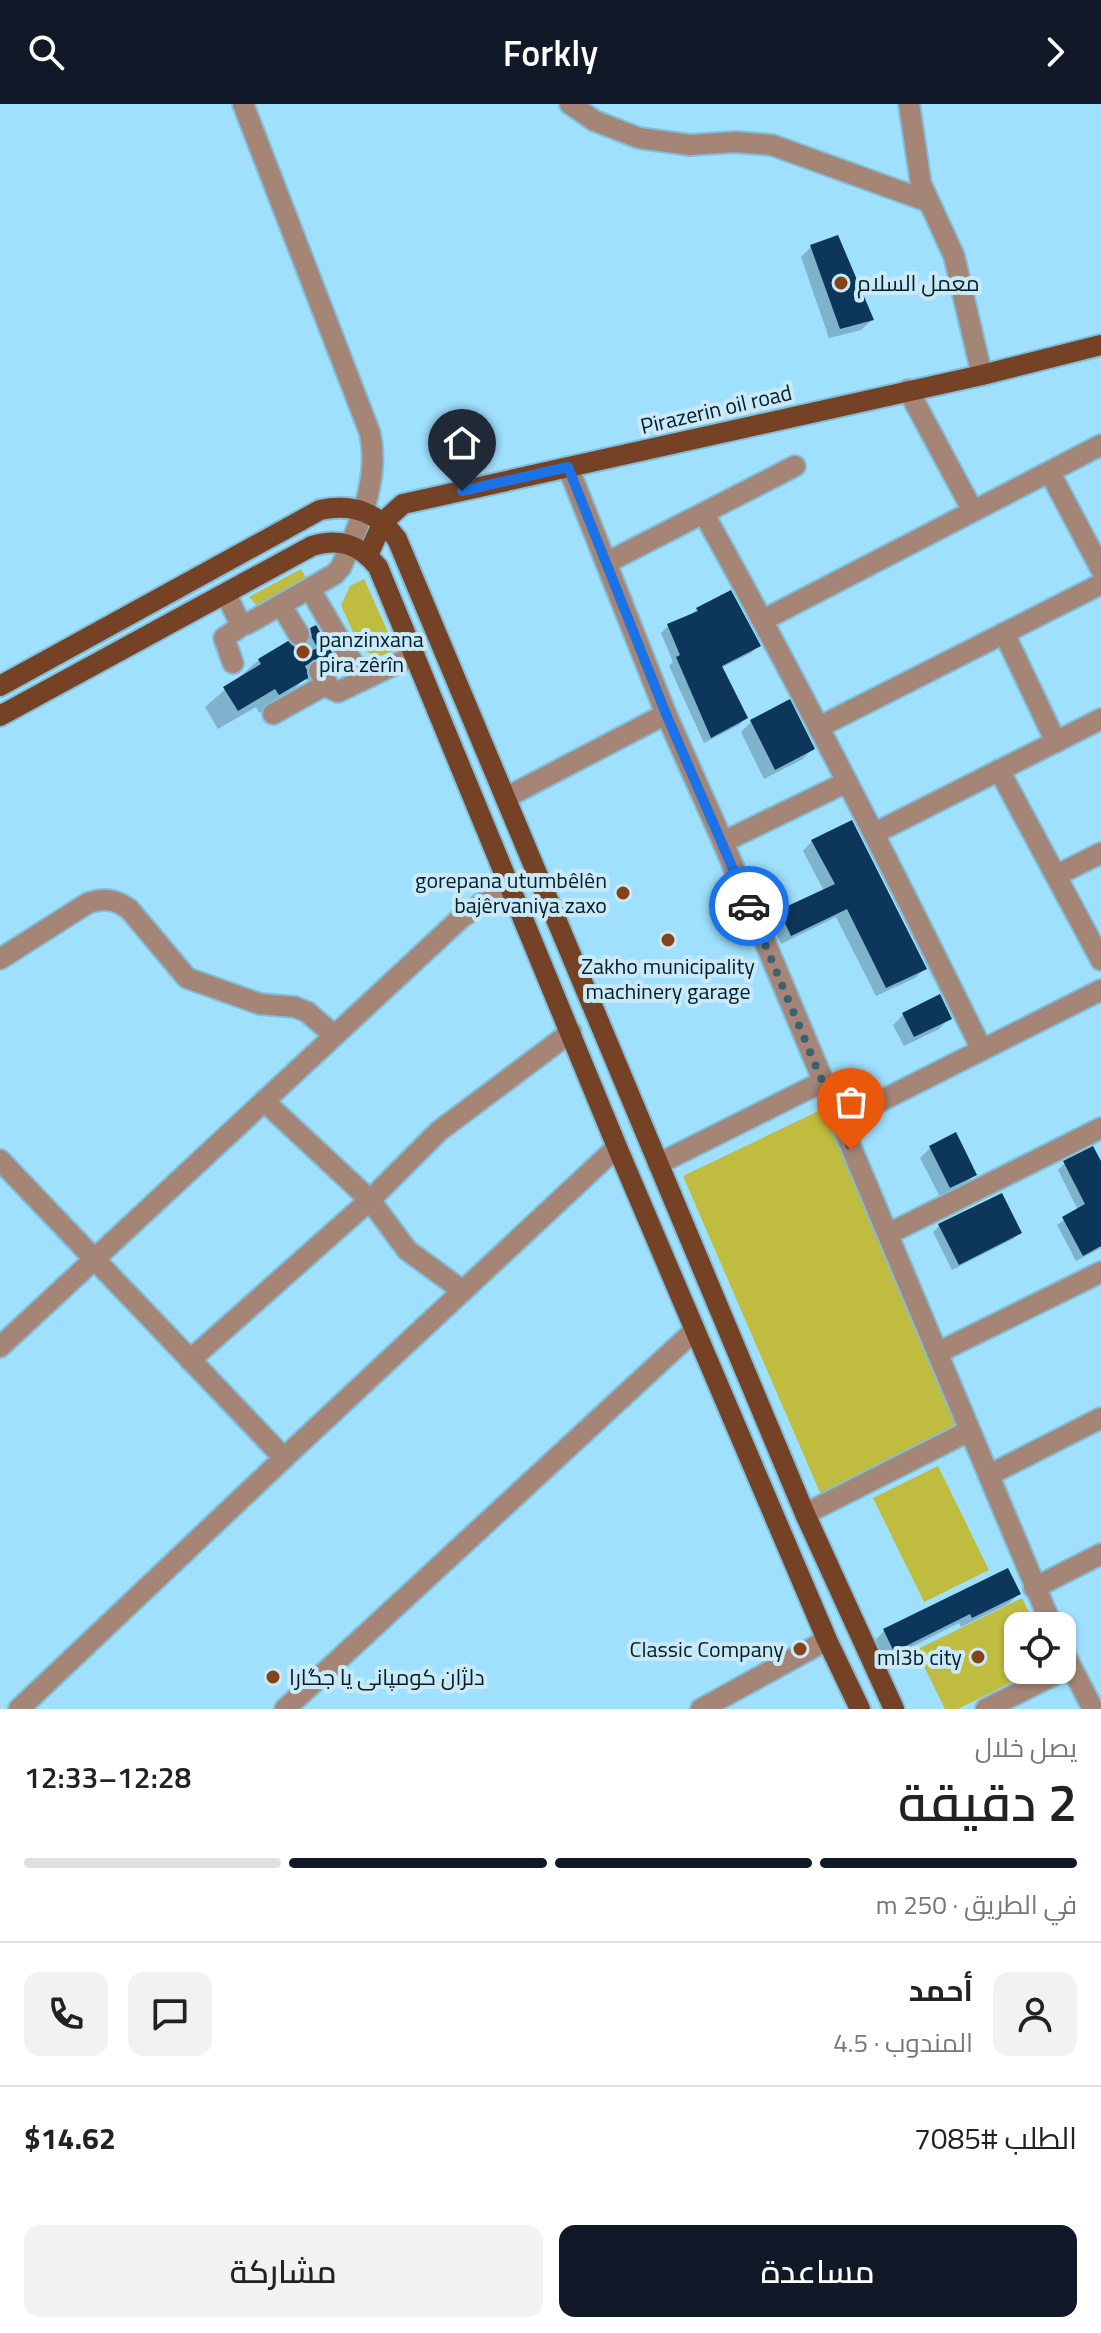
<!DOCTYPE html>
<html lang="ar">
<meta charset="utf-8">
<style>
body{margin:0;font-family:"Titillium Web",Cairo,sans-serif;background:#f2f2f2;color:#222;direction:rtl;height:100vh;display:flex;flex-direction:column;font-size:30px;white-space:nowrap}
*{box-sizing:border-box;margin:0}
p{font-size:26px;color:#767676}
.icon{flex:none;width:44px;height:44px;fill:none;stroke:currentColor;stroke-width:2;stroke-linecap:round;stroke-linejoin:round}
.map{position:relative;height:1605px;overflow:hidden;direction:ltr}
.drawer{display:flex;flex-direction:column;background:#fff;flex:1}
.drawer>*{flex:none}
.fabs{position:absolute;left:1004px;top:1508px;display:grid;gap:16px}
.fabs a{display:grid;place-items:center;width:72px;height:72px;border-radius:16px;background:#fff;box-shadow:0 2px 6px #0004;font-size:40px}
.pin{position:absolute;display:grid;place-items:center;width:68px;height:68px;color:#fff;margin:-82px -34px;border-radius:50% 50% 50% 0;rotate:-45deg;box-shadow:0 0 8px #0007}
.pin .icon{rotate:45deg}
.courier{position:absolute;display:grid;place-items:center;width:80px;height:80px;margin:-40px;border:6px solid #1a73e8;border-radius:50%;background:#fff;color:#222;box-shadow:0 2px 10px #0007}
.headline em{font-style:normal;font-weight:600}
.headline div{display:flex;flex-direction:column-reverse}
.headline{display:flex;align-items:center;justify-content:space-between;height:136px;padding:0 24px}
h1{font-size:52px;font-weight:600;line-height:60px}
.bar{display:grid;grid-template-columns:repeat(4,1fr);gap:12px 8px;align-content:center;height:96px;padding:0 24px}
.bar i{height:10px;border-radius:6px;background:#e0e0e0}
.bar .current{background:#111827}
.bar p{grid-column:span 4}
.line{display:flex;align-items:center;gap:20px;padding:0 24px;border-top:2px solid #e0e0e0}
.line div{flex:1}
.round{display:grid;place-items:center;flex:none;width:84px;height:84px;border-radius:16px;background:#f2f2f2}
.cta{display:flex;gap:16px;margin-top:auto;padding:16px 24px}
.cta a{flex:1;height:92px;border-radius:16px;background:#111827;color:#fff;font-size:32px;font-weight:600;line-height:92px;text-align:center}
.cta a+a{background:#f2f2f2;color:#222}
header{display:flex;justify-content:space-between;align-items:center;height:104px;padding:0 24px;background:#111827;color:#fff;font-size:36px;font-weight:600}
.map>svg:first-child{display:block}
.green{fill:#bfbc3f}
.shadow{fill:#0003}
.building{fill:#0c375a}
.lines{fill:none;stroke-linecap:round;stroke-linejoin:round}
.minor-tunnel{stroke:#80b9d3;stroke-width:20;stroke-dasharray:20 10;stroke-linecap:butt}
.minor-casing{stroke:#83bdd8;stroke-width:24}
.major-casing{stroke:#83bdd8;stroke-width:24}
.minor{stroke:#a48576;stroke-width:20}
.major{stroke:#764226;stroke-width:20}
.done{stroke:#3a6274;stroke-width:8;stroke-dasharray:0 14.4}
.route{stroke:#1a73e8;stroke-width:10}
.poi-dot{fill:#864218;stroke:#c9e9f7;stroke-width:3}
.labels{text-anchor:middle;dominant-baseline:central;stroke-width:8;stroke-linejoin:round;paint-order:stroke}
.poi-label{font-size:22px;fill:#031e29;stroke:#c9e9f7;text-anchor:start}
.street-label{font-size:22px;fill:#031e29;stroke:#c9e9f7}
</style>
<header><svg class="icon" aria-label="forward" viewBox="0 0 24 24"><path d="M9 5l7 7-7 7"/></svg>Forkly<svg class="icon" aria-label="search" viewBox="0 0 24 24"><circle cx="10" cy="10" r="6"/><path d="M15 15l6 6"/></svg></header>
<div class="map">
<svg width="1101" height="1605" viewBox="0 0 1101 1605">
<rect width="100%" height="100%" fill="#9fe0fe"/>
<g class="green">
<path d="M301 465 307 476 258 503 249 493Z"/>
<path d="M364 475 396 546 377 553 360 544 341 501 350 482Z"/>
<path d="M829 1002 969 1322 821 1391 683 1072Z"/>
<path d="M938 1362 989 1466 924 1498 873 1394Z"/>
<path d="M1022 1494 1036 1522H1018V1566H1036L958 1605H945L916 1546Z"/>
</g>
<g class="shadow">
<path d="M811 143 872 216 861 226 829 234 801 153Z"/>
<path d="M697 505 759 541 751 549 721 564 746 614 739 621 704 639 669 562 673 558 661 529 668 522 691 512Z"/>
<path d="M311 526 334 557 315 576 310 579 305 574 286 593 259 609 256 603 218 625 205 603 259 556 288 540 294 543Z"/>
<path d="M751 618 813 644 803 655 764 675 741 628Z"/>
<path d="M812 737 925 864 915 874 876 892 836 813 781 840 771 818 780 808 824 787 803 747Z"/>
<path d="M903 911 950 914 939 925 904 942 893 921Z"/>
<path d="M930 1044 975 1071 964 1081 940 1093 920 1054Z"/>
<path d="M1065 1059 1101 1063V1144L1076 1157 1057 1121 1078 1106 1058 1066Z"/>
<path d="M939 1122 1020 1129 1013 1135 952 1166 933 1128Z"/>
<path d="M1019 1490 1008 1500 961 1523 959 1519 884 1557 874 1537 884 1527Z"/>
</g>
<g class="building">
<path d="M838 131 874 216 840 225 810 141Z"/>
<path d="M731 486 761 542 722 562 748 614 711 634 676 553 680 551 667 520 698 507 696 504Z"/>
<path d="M316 521 337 557 330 561 324 555 313 556 307 562 308 574 279 591 275 585 238 607 223 583 261 560 258 555 288 537 298 544 306 542 312 532 310 524Z"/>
<path d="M790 595 815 645 775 666 750 616Z"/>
<path d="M852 716 927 865 886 884 847 805 791 832 779 806 835 780 811 736Z"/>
<path d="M940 890 952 915 914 933 902 909Z"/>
<path d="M956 1028 977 1071 950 1084 929 1042Z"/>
<path d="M1093 1042 1101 1057V1142L1083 1152 1062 1113 1085 1100 1063 1057Z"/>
<path d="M1002 1089 1022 1129 959 1161 938 1120Z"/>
<path d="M1008 1464 1021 1490 972 1514 970 1510 894 1548 883 1525Z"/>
</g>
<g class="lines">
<path class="minor-tunnel" d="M299 531 319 567"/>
<g class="minor-casing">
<g id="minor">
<path d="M570 0 595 17 639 34 690 41 735 38 772 41 927 97"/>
<path d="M909 0 921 80 954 152 982 271"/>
<path d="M908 286 973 407"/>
<path d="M568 363 666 610 723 738 1052 1522"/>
<path d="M1050 369 1101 465"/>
<path d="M704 410C802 586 893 765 982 946"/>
<path d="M606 459 795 362"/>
<path d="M310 485 363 576"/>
<path d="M226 490 238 515 247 520 335 470 341 463C359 421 380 376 370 329L243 0"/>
<path d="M281 501 299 531"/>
<path d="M763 516 1101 341"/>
<path d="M1004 529 1056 638"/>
<path d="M233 559 224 534 244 520"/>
<path d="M319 567 330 584 338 588 415 551"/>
<path d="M273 610 327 580"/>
<path d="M819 623 1101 480"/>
<path d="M999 666 1101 856"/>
<path d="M505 694 666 610"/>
<path d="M875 729 1101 615"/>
<path d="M723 738 847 678"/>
<path d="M1057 771 1101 749"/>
<path d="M0 855 88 799C105 794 115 795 129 805L187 874 260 900 295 903 307 908 334 931"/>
<path d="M264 997 370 1096 407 1146 463 1187"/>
<path d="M839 1018 1101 886"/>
<path d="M0 1056 284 1354 617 1043"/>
<path d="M658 1060 822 978"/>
<path d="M888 1130 1101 1024"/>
<path d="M0 1243 461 814 481 800 513 788"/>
<path d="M937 1249 1101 1168"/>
<path d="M190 1256 370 1096 439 1027 571 928"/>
<path d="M989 1371 1101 1314"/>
<path d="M805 1410 969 1327"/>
<path d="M1034 1484 1101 1450"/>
<path d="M1062 1545 1093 1605"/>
<path d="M19 1605 284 1354"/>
<path d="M285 1605 695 1226"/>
<path d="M701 1605 827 1536"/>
<path d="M986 1605 1070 1563"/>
</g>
</g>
<g class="major-casing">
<g id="major">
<path d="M368 451 383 418 403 400 982 271 1101 241"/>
<path d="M0 582 320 406C353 399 377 408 397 435L805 1410 894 1605"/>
<path d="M0 612 312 442C340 433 360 441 378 463L617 1043 827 1536 860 1605"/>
</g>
</g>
<use href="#minor" class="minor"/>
<use href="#major" class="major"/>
</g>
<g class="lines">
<path class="done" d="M749 802 851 1046"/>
<path class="route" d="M462 387 568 363 666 610 749 802"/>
</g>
<g class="poi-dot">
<circle cx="841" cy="179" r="8"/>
<circle cx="303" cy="548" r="8"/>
<circle cx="623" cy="789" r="8"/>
<circle cx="668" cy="836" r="8"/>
<circle cx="800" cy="1545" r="8"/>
<circle cx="978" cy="1553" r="8"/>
<circle cx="273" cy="1573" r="8"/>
</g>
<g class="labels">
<g class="poi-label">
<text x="857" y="179">معمل السلام</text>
<text x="319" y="535">panzinxana<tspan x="319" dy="25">pira zêrîn</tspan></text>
<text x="607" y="776" text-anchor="end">gorepana utumbêlên<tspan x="607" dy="25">bajêrvaniya zaxo</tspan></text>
<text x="668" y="862" text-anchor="middle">Zakho municipality<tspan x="668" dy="25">machinery garage</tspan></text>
<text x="784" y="1545" text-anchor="end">Classic Company</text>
<text x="962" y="1553" text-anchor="end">ml3b city</text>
<text x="289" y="1573">دلژان کومپانی یا جگارا</text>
</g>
<g class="street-label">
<text transform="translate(716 305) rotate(-13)">Pirazerin oil road</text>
</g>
</g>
</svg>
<div class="fabs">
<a><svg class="icon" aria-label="locate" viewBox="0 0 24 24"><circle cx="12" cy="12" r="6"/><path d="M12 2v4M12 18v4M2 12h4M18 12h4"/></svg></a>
</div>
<div class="pin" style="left:851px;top:1046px;background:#ea580c"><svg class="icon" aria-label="bag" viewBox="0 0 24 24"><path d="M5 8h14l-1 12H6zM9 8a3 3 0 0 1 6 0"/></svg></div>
<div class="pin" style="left:462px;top:387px;background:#1f2937"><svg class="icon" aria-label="home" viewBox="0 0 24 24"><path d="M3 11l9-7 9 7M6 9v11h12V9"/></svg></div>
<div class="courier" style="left:749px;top:802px"><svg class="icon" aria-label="car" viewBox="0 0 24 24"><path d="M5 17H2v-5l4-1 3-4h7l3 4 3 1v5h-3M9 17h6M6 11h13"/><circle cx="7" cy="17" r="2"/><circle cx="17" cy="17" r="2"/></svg></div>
</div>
<section class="drawer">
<div class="headline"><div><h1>2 دقيقة</h1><p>يصل خلال</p></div><em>12:28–12:33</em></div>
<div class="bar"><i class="current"></i><i class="current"></i><i class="current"></i><i></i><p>في الطريق · 250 m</p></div>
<div class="line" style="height:144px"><a class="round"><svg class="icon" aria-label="person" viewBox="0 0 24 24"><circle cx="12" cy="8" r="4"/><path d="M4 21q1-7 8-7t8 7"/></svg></a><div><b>أحمد</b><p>المندوب · 4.5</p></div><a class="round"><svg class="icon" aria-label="chat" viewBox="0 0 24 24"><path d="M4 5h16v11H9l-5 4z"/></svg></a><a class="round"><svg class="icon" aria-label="phone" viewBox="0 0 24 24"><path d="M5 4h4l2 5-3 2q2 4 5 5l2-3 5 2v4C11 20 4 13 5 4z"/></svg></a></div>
<div class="line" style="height:104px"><div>الطلب #7085</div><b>$14.62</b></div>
<div class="cta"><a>مساعدة</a><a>مشاركة</a></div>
</section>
